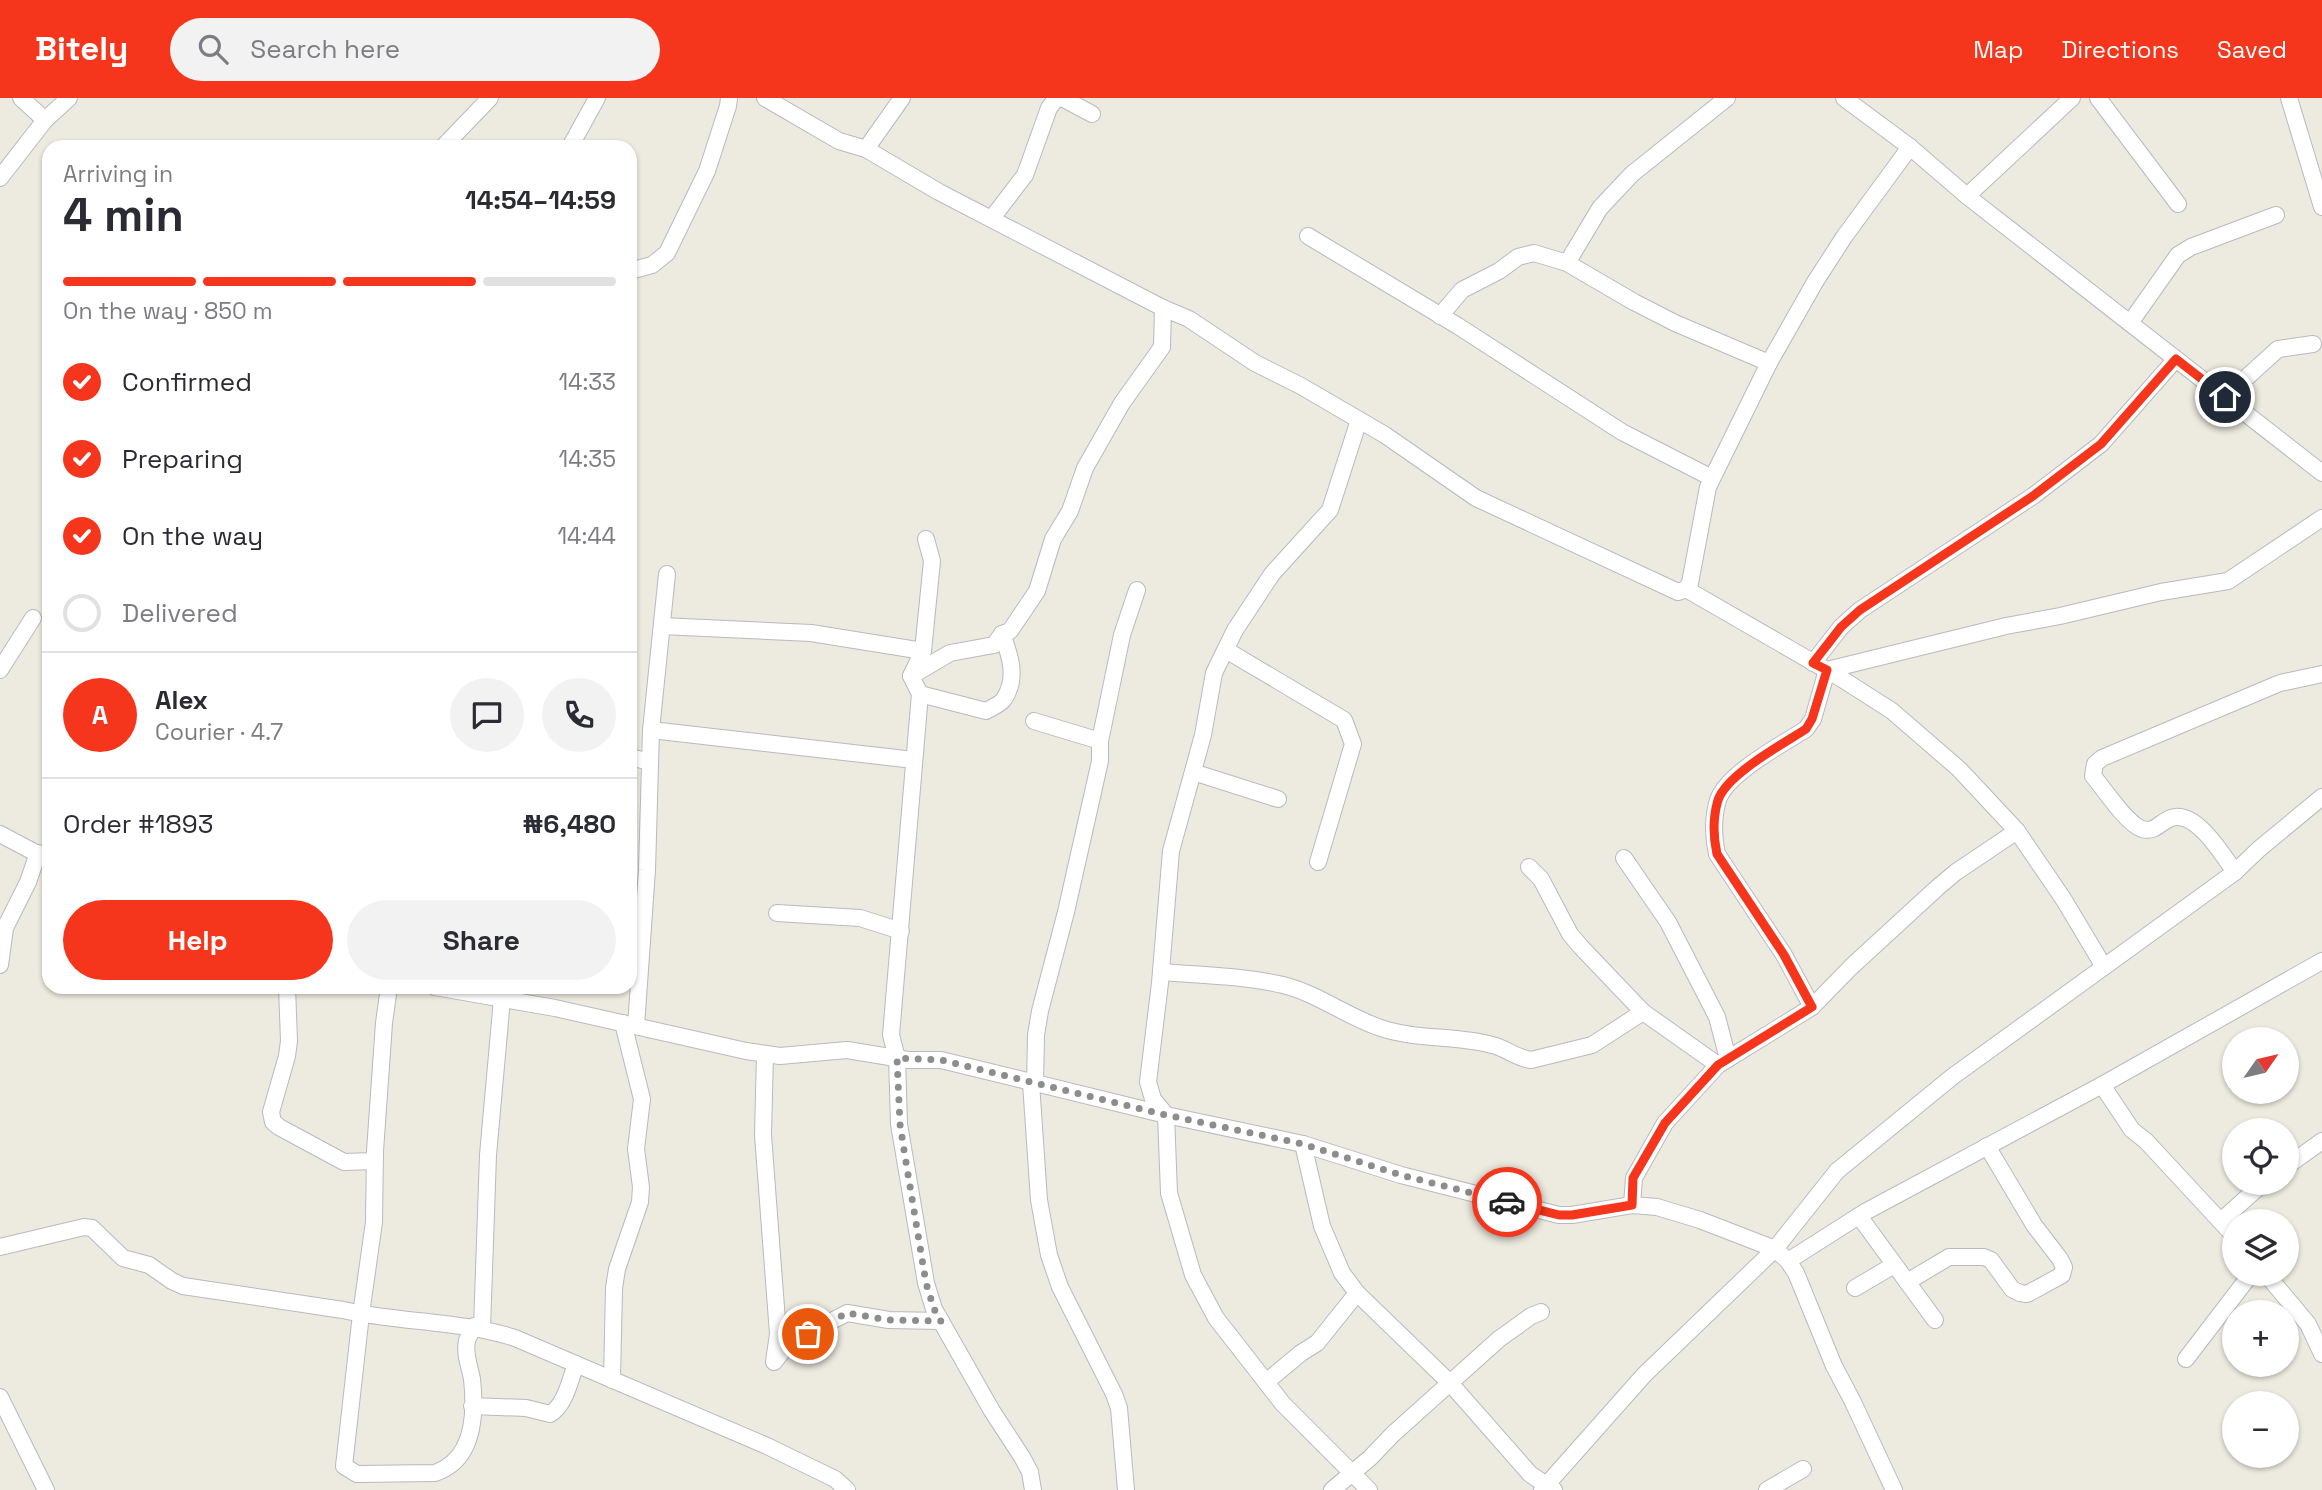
<!DOCTYPE html>
<meta charset="utf-8">
<style>
body{margin:0;font-family:"Space Grotesk",sans-serif;background:#f2f2f3;color:#2b2b33;height:100vh;display:flex;flex-direction:column;font-size:26px;white-space:nowrap}
*{box-sizing:border-box;margin:0}
p{font-size:23px;color:#7c7c81}
.icon{flex:none;width:38px;height:38px;fill:none;stroke:currentColor;stroke-width:2;stroke-linecap:round;stroke-linejoin:round}
.map{position:relative;flex:1;overflow:hidden}
.panel{position:absolute;left:42px;top:42px;width:595px;height:854px;display:flex;flex-direction:column;background:#fff;border-radius:21px;box-shadow:0 2px 5px #0004}
.panel>*{flex:none}
.needle{width:46px;rotate:56deg}
.buttons{position:absolute;left:2222px;top:929px;display:grid;gap:14px}
.buttons a{display:grid;place-items:center;width:77px;height:77px;border-radius:50%;background:#fff;box-shadow:0 2px 5px #0004;font-size:35px}
.pin{position:absolute;display:grid;place-items:center;width:60px;height:60px;color:#fff;margin:-30px;border:4px solid #fff;border-radius:50%;box-shadow:0 2px 7px #0007}
.courier{position:absolute;display:grid;place-items:center;width:70px;height:70px;margin:-35px;border:5px solid #f5361c;border-radius:50%;background:#fff;color:#222;box-shadow:0 2px 9px #0007}
.overview em{font-style:normal;font-weight:800}
.overview div{display:flex;flex-direction:column-reverse}
.overview{display:flex;align-items:center;justify-content:space-between;height:119px;padding:0 21px}
h1{font-size:46px;font-weight:800;line-height:52px}
.bar{display:grid;grid-template-columns:repeat(4,1fr);gap:10px 7px;align-content:center;height:84px;padding:0 21px}
.bar i{height:9px;border-radius:5px;background:#e1e1e2}
.bar .on{background:#f5361c}
.bar p{grid-column:span 4}
.line{display:flex;align-items:center;gap:18px;padding:0 21px;border-top:2px solid #e1e1e2}
.line div{flex:1}
.round{display:grid;place-items:center;flex:none;width:74px;height:74px;border-radius:37px;background:#f2f2f3}
ol{padding:0 21px;list-style:none}
li{display:flex;align-items:center;gap:21px;height:77px}
li p{margin-inline-start:auto}
li .icon{padding:7px;border-radius:50%;background:#f5361c;color:#fff;stroke-width:4}
li:last-child{color:#7c7c81}
li i{width:38px;height:38px;border:4px solid #e1e1e2;border-radius:50%}
.action{display:flex;gap:14px;margin-top:auto;padding:14px 21px}
.action a{flex:1;height:80px;border-radius:42px;background:#f5361c;color:#fff;font-size:28px;font-weight:800;line-height:80px;text-align:center}
.action a+a{background:#f2f2f3;color:#2b2b33}
header{display:flex;align-items:center;gap:42px;box-sizing:border-box;height:98px;padding:0 35px;background:#f5361c;color:#fff}
header strong{font-size:33px}
nav{display:flex;gap:38px;margin-inline-start:auto;font-size:24px}
.search{width:490px;height:63px;background:#f2f2f3;display:flex;align-items:center;gap:18px;box-sizing:border-box;padding:0 24px;border-radius:38px;color:#7c7c81;font-size:26px}
.map>svg:first-child{display:block}
.lines{fill:none;stroke-linecap:round;stroke-linejoin:round}
.minor-casing{stroke:#b7babf;stroke-width:18}
.minor{stroke:#fff;stroke-width:16}
.done{stroke:#8c8e8d;stroke-width:7;stroke-dasharray:0 12.6}
.route{stroke:#f5361c;stroke-width:9}
</style>
<header>
<strong>Bitely</strong>
<div class="search"><svg class="icon" aria-label="search" viewBox="0 0 24 24"><circle cx="10" cy="10" r="6"/><path d="M15 15l6 6"/></svg>Search here</div>
<nav><a>Map</a><a>Directions</a><a>Saved</a></nav>
</header>
<div class="map">
<svg width="2322" height="1392" viewBox="0 0 2322 1392">
<rect width="100%" height="100%" fill="#edeadf"/>
<g class="lines">
<g class="minor-casing">
<g id="minor">
<path d="M21 0 45 22"/>
<path d="M765 0 839 43 866 51 939 94 1163 210 1189 221 1255 265 1301 288 1385 337 1476 400 1678 494 1686 491 1690 485 1708 389 1769 265 1815 184 1844 139 1910 49"/>
<path d="M1062 0 1092 16"/>
<path d="M1844 0 1910 49 1967 98 2322 375"/>
<path d="M2098 0 2178 106"/>
<path d="M2289 0 2322 109"/>
<path d="M443 49 490 0"/>
<path d="M570 49 597 0"/>
<path d="M866 51 902 0"/>
<path d="M0 80 45 22 69 0"/>
<path d="M1967 98 2072 0"/>
<path d="M992 120 1025 77 1049 10 1055 2 1060 0"/>
<path d="M1308 138 1458 228 1622 334 1712 380"/>
<path d="M1567 165 1600 110 1632 76 1727 0"/>
<path d="M630 173 652 167 667 155 707 73 728 8 729 0"/>
<path d="M1440 218 1462 192 1499 173 1518 159 1534 155 1567 165 1634 204 1675 225 1769 265"/>
<path d="M2130 225 2178 157 2191 149 2276 117"/>
<path d="M2225 299 2278 251 2313 246"/>
<path d="M1359 322 1330 412 1272 476 1235 532 1214 575 1203 637 1171 753 1160 885 1148 984 1153 1001 1166 1017 1169 1095 1193 1177 1216 1220 1283 1306 1369 1392"/>
<path d="M926 441 932 463 923 553 911 578 920 596 891 937 897 960 899 1026 926 1185 934 1211 992 1313 1022 1359 1030 1374 1033 1392"/>
<path d="M1686 491 1842 581 1892 613 1959 671 2017 733 2064 802 2104 869"/>
<path d="M662 528 811 535 923 553"/>
<path d="M1226 552 1344 622 1353 646 1318 764"/>
<path d="M1813 565 1841 529 1860 512 2033 398 2101 346 2176 261"/>
<path d="M0 572 33 520"/>
<path d="M911 578 950 555 994 547 1002 536 1010 533 1037 493 1053 441 1070 413 1085 370 1122 305 1162 249 1163 210"/>
<path d="M920 596 986 613C991 610 1001 606 1004 601 1018 580 1010 557 1002 536"/>
<path d="M1034 623 1100 643"/>
<path d="M651 632 914 662"/>
<path d="M630 659 650 664"/>
<path d="M1193 674 1278 701"/>
<path d="M0 736 49 762"/>
<path d="M1624 760 1668 824 1717 919 1728 961"/>
<path d="M1529 769 1541 781 1570 836 1581 849 1643 914 1718 967"/>
<path d="M2235 774C2223 758 2196 711 2171 720 2160 724 2155 735 2142 731 2126 725 2105 692 2093 678L2095 666 2102 660 2280 585 2322 576"/>
<path d="M777 815 860 820 901 833"/>
<path d="M0 867 5 830 28 784 38 755"/>
<path d="M1161 874C1202 877 1244 878 1283 887 1319 896 1347 919 1381 930 1416 942 1456 937 1492 947 1506 950 1516 960 1531 962L1592 947 1643 914"/>
<path d="M287 889 289 943 287 958 271 1014 273 1024 279 1029 344 1064 374 1063"/>
<path d="M389 889 384 925 375 1053 374 1124 361 1216 344 1368 357 1376 435 1375C474 1362 476 1317 472 1281 470 1270 464 1255 467 1243 468 1238 472 1233 474 1228"/>
<path d="M435 889 555 910 746 953 780 958 847 952 908 962H941L1166 1017 1303 1046 1401 1077 1559 1117H1572L1632 1107 1657 1109 1700 1122 1775 1151 1788 1163 1796 1175 1834 1268 1852 1302 1894 1392"/>
<path d="M1812 909 1784 857 1717 756C1713 738 1713 719 1718 702 1727 675 1783 646 1806 631L1813 621 1827 572 2006 528 2060 518 2161 494 2228 483 2322 420"/>
<path d="M636 928 647 772 651 632 667 476"/>
<path d="M765 956 763 1037 778 1236 774 1264 788 1246 847 1215 889 1222 941 1223"/>
<path d="M1031 985 1039 1102 1049 1157 1060 1189 1114 1296 1119 1310 1126 1392"/>
<path d="M1035 986 1036 937 1040 913 1066 814 1100 663V643L1122 537 1137 492"/>
<path d="M2102 987 2132 1032 2146 1043 2235 1139"/>
<path d="M1303 1046 1322 1128 1342 1175 1357 1195 1450 1285 1530 1376 1554 1392"/>
<path d="M2287 1068 2322 1043"/>
<path d="M1632 1107 1634 1080 1665 1025 1718 967 1812 909 1851 869 1937 790 1956 774 2017 733"/>
<path d="M1859 1118 1935 1222"/>
<path d="M2221 1123 2263 1085"/>
<path d="M0 1149 84 1129 92 1130 123 1160 149 1167 172 1183 183 1188 343 1212C400 1225 459 1222 515 1240L767 1348 835 1381 847 1392"/>
<path d="M1788 1163 1865 1114 2102 987 2322 863"/>
<path d="M2266 1176 2308 1226 2322 1256"/>
<path d="M1907 1184 1949 1159H1984L1991 1162 2012 1191 2020 1195 2027 1196 2062 1177 2064 1169 2060 1161 2034 1127 1987 1048"/>
<path d="M1855 1190 1894 1167"/>
<path d="M482 1230 488 1057 502 901"/>
<path d="M2186 1261 2251 1176"/>
<path d="M612 1282 614 1190 617 1171 640 1104 641 1089 636 1051 642 1001 623 925"/>
<path d="M1266 1284 1301 1255 1317 1245 1357 1195"/>
<path d="M0 1299 46 1392"/>
<path d="M472 1308 526 1310 550 1316C565 1308 570 1282 576 1266"/>
<path d="M1332 1392 1370 1360 1393 1336 1499 1241 1531 1218 1541 1214"/>
<path d="M1542 1392 1644 1277 1775 1151 1837 1073 1952 979 2235 774 2259 751 2322 699"/>
<path d="M1767 1392 1803 1371"/>
</g>
</g>
<use href="#minor" class="minor"/>
</g>
<g class="lines">
<path class="done" d="M808 1236 847 1215 889 1222 941 1223 934 1211 926 1185 904 1052 900 1026 897 960 941 962 1166 1017 1303 1046 1401 1077 1507 1104"/>
<path class="route" d="M1507 1104 1559 1117H1572L1632 1107 1633 1080 1665 1025 1718 967 1812 909 1784 857 1717 756C1713 738 1713 719 1718 702 1727 676 1783 646 1806 631L1812 621 1827 572 1813 565 1841 529 1860 512 2033 398 2101 346 2176 261 2225 299"/>
</g>
</svg>
<div class="buttons">
<a><svg class="needle" viewBox="-14 -14 28 28"><path d="M0-13l5 13h-10z" fill="#e53935"/><path d="M0 13l5-13h-10z" fill="#7c7c81"/></svg></a>
<a><svg class="icon" aria-label="locate" viewBox="0 0 24 24"><circle cx="12" cy="12" r="6"/><path d="M12 2v4M12 18v4M2 12h4M18 12h4"/></svg></a>
<a><svg class="icon" aria-label="layers" viewBox="0 0 24 24"><path d="M12 4l9 5-9 5-9-5zM3 14l9 5 9-5"/></svg></a>
<a>+</a>
<a>−</a>
</div>
<div class="pin" style="left:808px;top:1236px;background:#ea580c"><svg class="icon" aria-label="bag" viewBox="0 0 24 24"><path d="M5 8h14l-1 12H6zM9 8a3 3 0 0 1 6 0"/></svg></div>
<div class="pin" style="left:2225px;top:299px;background:#1f2937"><svg class="icon" aria-label="home" viewBox="0 0 24 24"><path d="M3 11l9-7 9 7M6 9v11h12V9"/></svg></div>
<div class="courier" style="left:1507px;top:1104px"><svg class="icon" aria-label="car" viewBox="0 0 24 24"><path d="M5 17H2v-5l4-1 3-4h7l3 4 3 1v5h-3M9 17h6M6 11h13"/><circle cx="7" cy="17" r="2"/><circle cx="17" cy="17" r="2"/></svg></div>
<section class="panel">
<div class="overview"><div><h1>4 min</h1><p>Arriving in</p></div><em>14:54–14:59</em></div>
<div class="bar"><i class="on"></i><i class="on"></i><i class="on"></i><i></i><p>On the way · 850 m</p></div>
<ol>
<li><svg class="icon" aria-label="check" viewBox="0 0 24 24"><path d="M5 12l5 5 9-10"/></svg>Confirmed<p>14:33</p></li>
<li><svg class="icon" aria-label="check" viewBox="0 0 24 24"><path d="M5 12l5 5 9-10"/></svg>Preparing<p>14:35</p></li>
<li><svg class="icon" aria-label="check" viewBox="0 0 24 24"><path d="M5 12l5 5 9-10"/></svg>On the way<p>14:44</p></li>
<li><i></i>Delivered</li>
</ol>
<div class="line" style="height:126px"><b class="round" style="background:#f5361c;color:#fff">A</b><div><b>Alex</b><p>Courier · 4.7</p></div><a class="round"><svg class="icon" aria-label="chat" viewBox="0 0 24 24"><path d="M4 5h16v11H9l-5 4z"/></svg></a><a class="round"><svg class="icon" aria-label="phone" viewBox="0 0 24 24"><path d="M5 4h4l2 5-3 2q2 4 5 5l2-3 5 2v4C11 20 4 13 5 4z"/></svg></a></div>
<div class="line" style="height:91px"><div>Order #1893</div><b>₦6,480</b></div>
<div class="action"><a>Help</a><a>Share</a></div>
</section>
</div>
